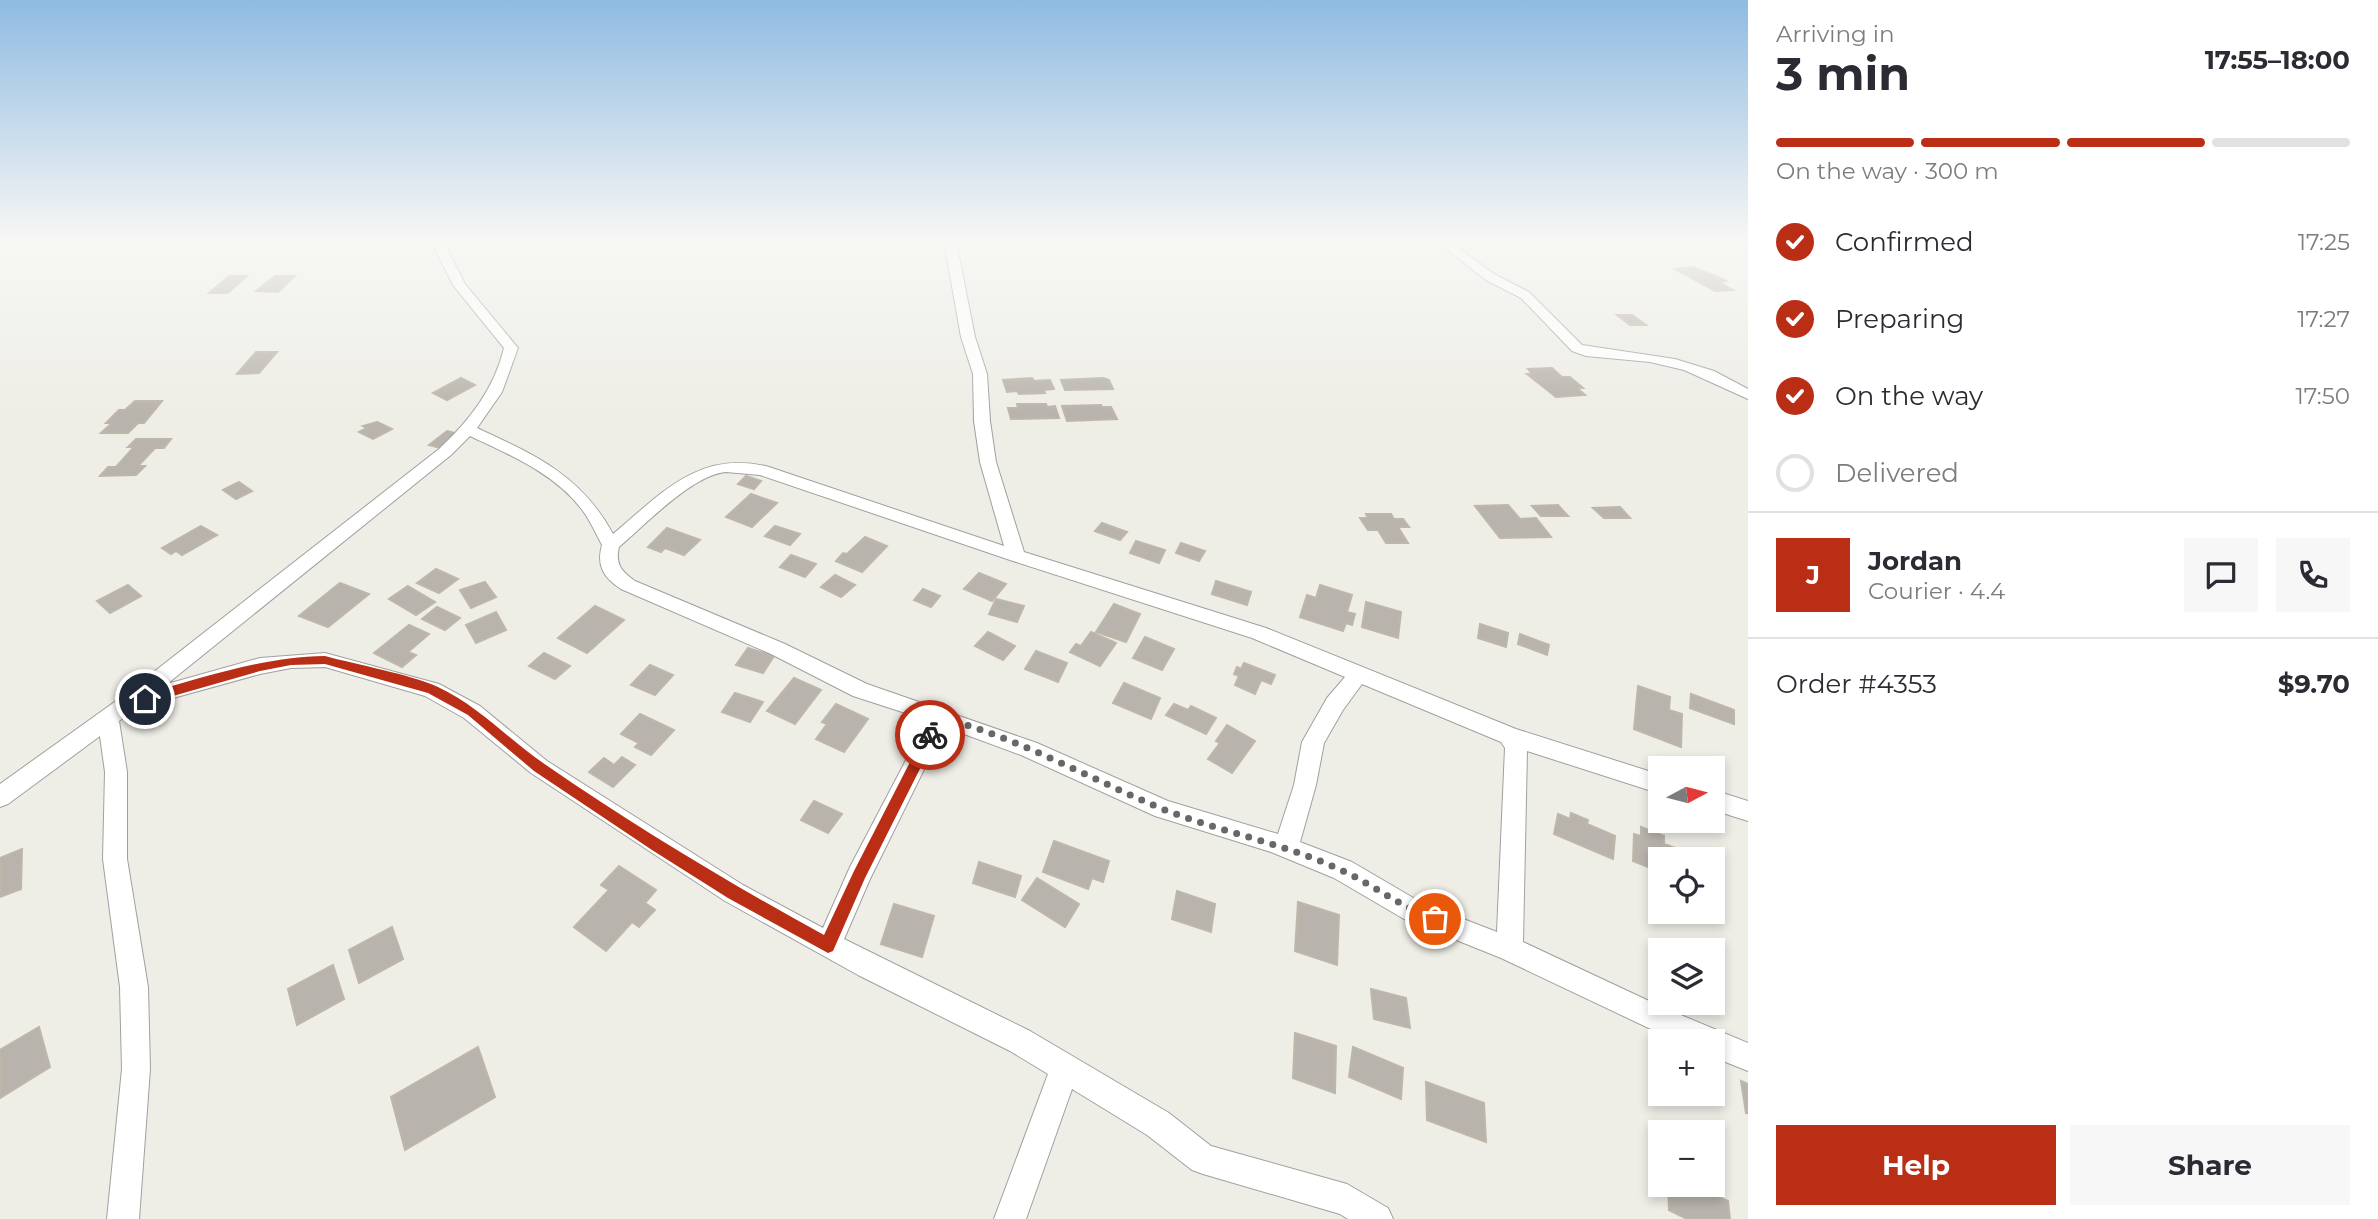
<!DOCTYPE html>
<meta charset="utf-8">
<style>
body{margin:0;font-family:Montserrat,sans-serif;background:#f7f7f7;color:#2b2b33;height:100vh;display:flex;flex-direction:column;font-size:26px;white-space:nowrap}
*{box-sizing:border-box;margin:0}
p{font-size:23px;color:#7c7c81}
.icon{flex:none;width:38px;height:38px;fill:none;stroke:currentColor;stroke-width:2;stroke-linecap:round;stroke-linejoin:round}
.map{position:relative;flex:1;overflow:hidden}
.drawer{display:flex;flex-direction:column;background:#fff;width:630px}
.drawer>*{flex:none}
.needle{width:46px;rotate:83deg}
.buttons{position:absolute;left:1648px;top:756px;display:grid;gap:14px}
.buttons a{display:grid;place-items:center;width:77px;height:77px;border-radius:0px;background:#fff;box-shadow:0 4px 10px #0003;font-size:35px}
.pin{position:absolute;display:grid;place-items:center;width:60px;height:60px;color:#fff;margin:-30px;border:4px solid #fff;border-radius:50%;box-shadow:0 2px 7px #0007}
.courier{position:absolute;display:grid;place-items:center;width:70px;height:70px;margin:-35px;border:5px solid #b92e14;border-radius:50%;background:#fff;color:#222;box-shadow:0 2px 9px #0007}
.summary em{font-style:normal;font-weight:700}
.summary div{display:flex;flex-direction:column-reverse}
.summary{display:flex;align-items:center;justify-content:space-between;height:119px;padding:0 28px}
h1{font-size:46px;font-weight:700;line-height:52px}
.bar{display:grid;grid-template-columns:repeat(4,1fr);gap:10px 7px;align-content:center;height:84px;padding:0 28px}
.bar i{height:9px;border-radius:5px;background:#e1e1e2}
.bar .current{background:#b92e14}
.bar p{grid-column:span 4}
.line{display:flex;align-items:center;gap:18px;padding:0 28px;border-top:2px solid #e1e1e2}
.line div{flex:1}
.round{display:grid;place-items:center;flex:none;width:74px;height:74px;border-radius:0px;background:#f7f7f7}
ol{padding:0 28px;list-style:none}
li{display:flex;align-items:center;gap:21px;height:77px}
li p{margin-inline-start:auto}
li .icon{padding:7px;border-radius:50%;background:#b92e14;color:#fff;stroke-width:4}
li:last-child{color:#7c7c81}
li i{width:38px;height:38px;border:4px solid #e1e1e2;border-radius:50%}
.action{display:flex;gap:14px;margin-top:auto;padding:14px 28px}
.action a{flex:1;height:80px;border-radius:0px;background:#b92e14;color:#fff;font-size:28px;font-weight:700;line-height:80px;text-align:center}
.action a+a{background:#f7f7f7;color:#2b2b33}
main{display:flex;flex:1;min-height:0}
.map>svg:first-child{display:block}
.building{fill:#b8b3ac;stroke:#bfb6aa;stroke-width:2}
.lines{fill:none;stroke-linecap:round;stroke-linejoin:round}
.minor-casing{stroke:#a0a0a0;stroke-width:2}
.minor{fill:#fff;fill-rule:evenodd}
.route{fill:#b92e14}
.done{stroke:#676765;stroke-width:7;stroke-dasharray:0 12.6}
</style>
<main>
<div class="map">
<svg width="1748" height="1219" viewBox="0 0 1748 1219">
<rect width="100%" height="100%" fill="#eeede6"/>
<g class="building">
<path d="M1693 267 1727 281 1718 282 1733 290 1715 291 1675 269Z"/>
<path d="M229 276H247L228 293H209Z"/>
<path d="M275 276H295L278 292 256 291Z"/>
<path d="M1617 315H1632L1646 325H1630Z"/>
<path d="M256 352H277L259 373 237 374Z"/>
<path d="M1552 368 1562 377H1570L1583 388H1577L1585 395 1556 397 1527 374H1532L1528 369Z"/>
<path d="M461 378 475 385 447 400 433 393Z"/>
<path d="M1032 378 1034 381 1050 380 1054 389 1044 390 1045 393 1019 394 1017 391 1007 392 1003 380Z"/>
<path d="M1103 378 1109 380 1113 389 1065 390 1061 380Z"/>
<path d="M135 401H162L144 423H138L128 433H101L112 423H106L119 410H125Z"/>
<path d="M1017 404H1046L1047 407 1055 406 1059 418 1011 419 1008 408H1018Z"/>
<path d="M1101 405 1102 407H1111L1117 419 1067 421 1062 406Z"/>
<path d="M377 422 392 429 373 439 359 432 367 428 363 426Z"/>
<path d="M447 431 462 435 444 449 429 445Z"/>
<path d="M136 439H171L164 448H155L138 466H145L136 475 100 476 108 467H116L134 447H128Z"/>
<path d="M746 476 761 481 754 489 738 484Z"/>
<path d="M239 482 252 491 236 499 223 490Z"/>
<path d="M751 494 777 503 752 527 726 517Z"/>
<path d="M1508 505 1520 519 1536 518 1551 537 1500 538 1475 506Z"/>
<path d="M1558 505 1568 516H1541L1532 506Z"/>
<path d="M1620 507 1630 518H1604L1593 508Z"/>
<path d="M1366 514H1391L1394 519H1403L1409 527H1398L1408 543H1386L1378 530H1368L1360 518H1368Z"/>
<path d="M1102 523 1127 532 1120 540 1095 531Z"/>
<path d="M201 526 217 535 182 555 176 551 171 554 162 548Z"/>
<path d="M775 526 800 534 790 545 765 536Z"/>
<path d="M667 528 700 540 684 555 665 548 661 552 648 547Z"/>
<path d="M865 537 887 546 862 572 836 561 843 553 847 554Z"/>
<path d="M1136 541 1165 550 1159 563 1130 553Z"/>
<path d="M1181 543 1205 551 1199 561 1176 553Z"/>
<path d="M791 555 816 564 805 577 780 567Z"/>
<path d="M436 569 458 579 439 593 417 583Z"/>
<path d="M979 573 1006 584 992 601 964 589Z"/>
<path d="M835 575 855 585 841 597 821 587Z"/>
<path d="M1216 581 1251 592 1247 605 1212 594Z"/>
<path d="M485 582 496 597 471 608 460 590Z"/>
<path d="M340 583 369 594 328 627 299 616Z"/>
<path d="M128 585 141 596 110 613 97 601Z"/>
<path d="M1320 585 1352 595 1347 612 1355 614 1352 625 1346 623 1343 631 1300 617 1307 595 1316 598Z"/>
<path d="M408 586 435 602 416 615 389 599Z"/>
<path d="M923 589 940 596 931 607 914 600Z"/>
<path d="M996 599 1024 606 1017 622 989 614Z"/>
<path d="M1366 602 1401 612 1398 638 1362 627Z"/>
<path d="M1114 604 1140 614 1126 642 1096 632Z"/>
<path d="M595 606 624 620 587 653 558 638Z"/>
<path d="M437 607 460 618 445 630 422 619Z"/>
<path d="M496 612 506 630 476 643 466 625Z"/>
<path d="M1480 624 1508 633 1506 647 1478 638Z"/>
<path d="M409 625 429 634 408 652 416 655 402 667 374 653Z"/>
<path d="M988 632 1015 646 1003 660 975 646Z"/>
<path d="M1091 632 1116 643 1100 666 1070 652 1076 644 1081 646Z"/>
<path d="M1520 634 1549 645 1547 655 1518 644Z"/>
<path d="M1145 637 1174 649 1162 670 1133 658Z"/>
<path d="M748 648 774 656 763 673 736 665Z"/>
<path d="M1036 651 1067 663 1058 682 1025 669Z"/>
<path d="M544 653 570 666 555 679 529 666Z"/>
<path d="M1244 663 1275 675 1271 684 1261 680 1255 694 1235 685 1239 676 1234 674 1237 667 1241 669Z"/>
<path d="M650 665 673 675 655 695 631 685Z"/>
<path d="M794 678 821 690 795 724 767 711Z"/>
<path d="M1124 683 1160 698 1151 719 1113 703Z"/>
<path d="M1638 686 1670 697 1669 710 1682 714 1681 747 1634 729Z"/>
<path d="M735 693 763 702 750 722 722 712Z"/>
<path d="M1691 694 1734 710V724L1690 708Z"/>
<path d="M836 704 868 719 844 752 816 739 827 724 822 722Z"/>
<path d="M1174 704 1188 710 1191 706 1216 718 1206 734 1166 715Z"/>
<path d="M640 714 674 730 651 755 635 747 639 743 621 734Z"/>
<path d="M1227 725 1255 741 1232 773 1208 759 1220 743 1216 741Z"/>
<path d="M622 757 635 765 613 787 589 772 604 758 614 765Z"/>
<path d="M814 801 842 814 828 833 801 820Z"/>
<path d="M1571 813 1588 820 1587 824 1615 836 1613 859 1554 834 1558 814 1570 819Z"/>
<path d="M1641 827 1664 836V844L1686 852V859H1661V872L1633 861 1634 834 1641 836Z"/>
<path d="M1054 841 1109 861 1103 882 1092 878 1088 889 1043 872Z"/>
<path d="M22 849 21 889 0 897V858Z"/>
<path d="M979 862 1021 876 1015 897 973 883Z"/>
<path d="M619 866 656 890 645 903 655 910 639 927 632 922 606 951 574 927 609 890 601 885Z"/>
<path d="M1037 878 1079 904 1065 927 1022 900Z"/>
<path d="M1177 891 1215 904 1211 932 1172 919Z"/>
<path d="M1298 902 1339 915 1337 965 1295 951Z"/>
<path d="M894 904 934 916 922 957 881 944Z"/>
<path d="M392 927 403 959 359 983 349 950Z"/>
<path d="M333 965 344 999 297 1025 288 989Z"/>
<path d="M1371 989 1406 998 1410 1028 1374 1019Z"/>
<path d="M39 1027 50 1067 0 1098V1050Z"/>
<path d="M1295 1033 1336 1046 1335 1093 1293 1078Z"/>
<path d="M478 1047 495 1097 405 1150 391 1097Z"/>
<path d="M1353 1047 1403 1068 1401 1099 1349 1077Z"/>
<path d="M1741 1081 1748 1084V1113H1746Z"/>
<path d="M1426 1082 1484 1103 1486 1142 1427 1120Z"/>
<path d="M1668 1185H1693L1728 1201 1730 1219H1687L1669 1210Z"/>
</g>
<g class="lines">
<g class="minor-casing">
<g id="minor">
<path d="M431 241H443L465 284 518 348 502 392 477 428C535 455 581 475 613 534 662 493 700 449 769 467L1004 546 980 462 974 421 973 374 961 337 944 241H956L975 337 987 374 990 421 996 462 1024 552 1266 628 1516 729 1661 775V794L1527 751 1523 942 1664 1008 1748 1043V1071L1713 1057V1041H1676L1501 958 1404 919 1334 878 1271 852 1155 816 1021 755 945 727 870 879 844 939 1030 1031 1169 1113 1211 1146 1347 1184 1388 1208 1393 1219H1348L1340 1214 1203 1174 1192 1170 1147 1135 1072 1089 1026 1219H994L1048 1074 1010 1051 858 975 725 901 531 773 464 718 425 696 325 667 291 668 260 674 137 708 119 721 127 772V859L148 987 150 1069 139 1219H107L122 1069 120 987 103 859 105 772 100 736 8 804 0 807V784L123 696 439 449C470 420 494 389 504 348L453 285ZM470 436C510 455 556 474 583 511 591 522 596 534 602 545 596 566 604 578 621 589L771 654 853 696 927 720 850 867 823 928 743 885 547 761 480 706 439 684 325 653 260 658 167 684 451 455ZM726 472 760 475 1010 560 1252 638 1345 677 1327 698 1302 742 1294 785 1278 834 1168 801 1037 743 867 684 785 644 635 581C621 571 615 564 619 547 645 525 692 475 726 472ZM1362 684 1501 742 1505 748 1497 932 1422 903 1352 862 1300 842 1316 785 1324 743 1343 710Z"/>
<path d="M1436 241H1449L1494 274 1529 292 1582 345 1675 359 1714 371 1748 389V399L1684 370 1650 362 1586 356 1572 351 1521 298 1486 280Z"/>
<path d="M1713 790 1748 801V821L1713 810Z"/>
</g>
</g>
<use href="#minor" class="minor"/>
</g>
<linearGradient id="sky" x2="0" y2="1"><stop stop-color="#8fbbe2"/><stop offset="0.58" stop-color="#f7f7f4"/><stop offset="1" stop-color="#f7f7f4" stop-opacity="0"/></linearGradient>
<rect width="1748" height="412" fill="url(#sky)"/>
<path class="route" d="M325 656C358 665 409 674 438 687 480 707 509 740 546 765 636 827 729 883 824 935L854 871 926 731H935L937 735 865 878 833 951 828 953 728 898 652 850 534 771 468 715 428 693 325 664 291 665 260 671 145 704 139 699 145 694C205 677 263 657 325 656Z"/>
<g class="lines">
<path class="done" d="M930 735 939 717C1016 737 1087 777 1160 808 1220 832 1283 843 1341 870 1374 885 1400 907 1435 919"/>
</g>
</svg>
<div class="buttons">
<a><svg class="needle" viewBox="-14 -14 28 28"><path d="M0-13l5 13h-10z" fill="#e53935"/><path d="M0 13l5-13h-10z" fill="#7c7c81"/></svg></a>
<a><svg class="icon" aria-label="locate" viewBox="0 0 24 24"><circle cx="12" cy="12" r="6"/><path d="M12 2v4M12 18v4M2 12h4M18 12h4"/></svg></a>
<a><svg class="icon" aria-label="layers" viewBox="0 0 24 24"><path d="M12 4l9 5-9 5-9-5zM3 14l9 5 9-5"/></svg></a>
<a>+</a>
<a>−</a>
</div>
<div class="pin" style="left:1435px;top:919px;background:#ea580c"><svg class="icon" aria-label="bag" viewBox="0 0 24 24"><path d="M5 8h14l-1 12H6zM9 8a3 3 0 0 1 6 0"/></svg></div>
<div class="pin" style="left:145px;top:699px;background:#1f2937"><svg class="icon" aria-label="home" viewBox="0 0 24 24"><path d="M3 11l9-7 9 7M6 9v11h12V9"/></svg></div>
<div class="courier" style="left:930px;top:735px"><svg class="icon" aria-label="bike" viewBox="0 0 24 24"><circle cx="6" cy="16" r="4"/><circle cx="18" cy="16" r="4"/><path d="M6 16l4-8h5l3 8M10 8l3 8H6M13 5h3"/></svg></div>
</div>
<section class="drawer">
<div class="summary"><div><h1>3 min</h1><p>Arriving in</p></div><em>17:55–18:00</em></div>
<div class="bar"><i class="current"></i><i class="current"></i><i class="current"></i><i></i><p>On the way · 300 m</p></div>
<ol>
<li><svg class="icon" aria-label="check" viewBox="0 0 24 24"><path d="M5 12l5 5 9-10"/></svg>Confirmed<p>17:25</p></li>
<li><svg class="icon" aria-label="check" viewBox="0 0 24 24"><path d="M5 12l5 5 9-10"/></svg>Preparing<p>17:27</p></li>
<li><svg class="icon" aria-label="check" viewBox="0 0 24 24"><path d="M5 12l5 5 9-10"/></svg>On the way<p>17:50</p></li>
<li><i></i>Delivered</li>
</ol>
<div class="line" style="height:126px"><b class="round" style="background:#b92e14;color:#fff">J</b><div><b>Jordan</b><p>Courier · 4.4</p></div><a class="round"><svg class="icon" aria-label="chat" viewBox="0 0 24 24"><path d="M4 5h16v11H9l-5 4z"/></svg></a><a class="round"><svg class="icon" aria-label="phone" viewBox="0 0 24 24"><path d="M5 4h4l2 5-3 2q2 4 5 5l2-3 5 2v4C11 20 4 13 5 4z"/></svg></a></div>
<div class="line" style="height:91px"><div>Order #4353</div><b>$9.70</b></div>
<div class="action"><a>Help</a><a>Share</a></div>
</section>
</main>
